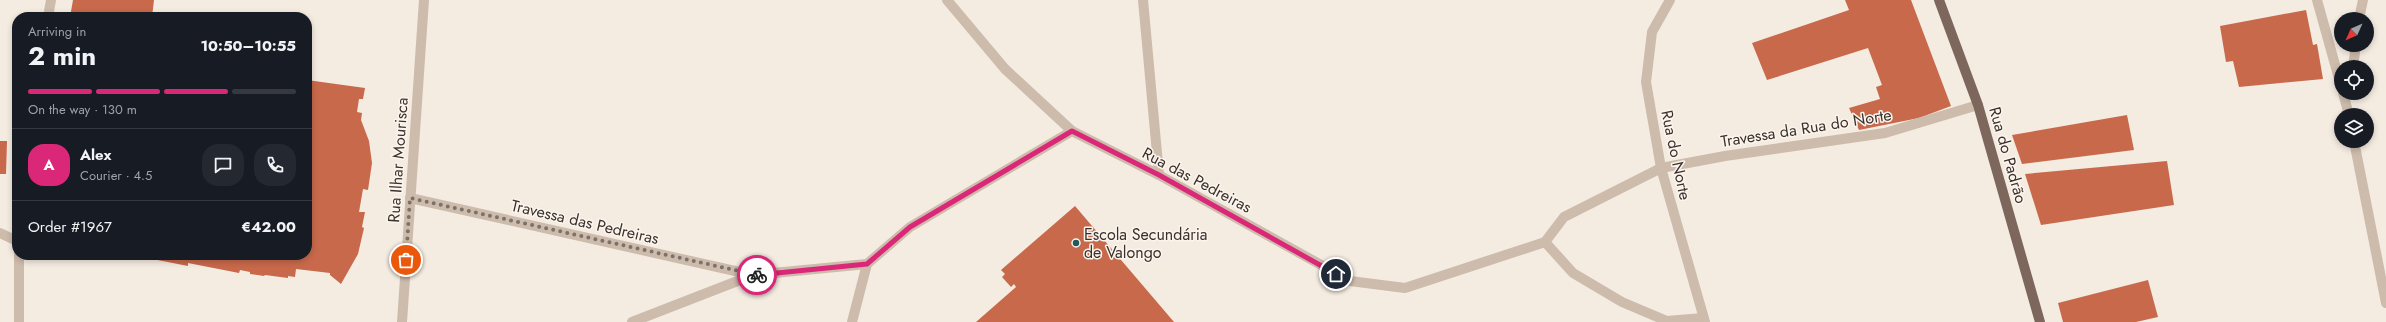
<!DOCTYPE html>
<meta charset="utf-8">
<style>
body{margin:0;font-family:Jost,sans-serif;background:#242831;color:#f1f3f6;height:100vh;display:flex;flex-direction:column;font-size:15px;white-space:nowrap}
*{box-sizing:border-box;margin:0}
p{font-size:13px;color:#9ea1a6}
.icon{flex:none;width:22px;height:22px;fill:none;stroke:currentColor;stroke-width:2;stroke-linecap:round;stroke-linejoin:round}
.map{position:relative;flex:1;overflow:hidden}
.sheet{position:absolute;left:12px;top:12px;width:300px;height:248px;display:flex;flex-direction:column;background:#171b24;border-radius:16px;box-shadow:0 2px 6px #0003}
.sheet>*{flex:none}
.needle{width:26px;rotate:225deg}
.controls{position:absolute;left:2334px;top:12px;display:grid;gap:8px}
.controls a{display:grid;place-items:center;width:40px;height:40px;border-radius:50%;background:#171b24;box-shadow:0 2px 6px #0003;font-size:20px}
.pin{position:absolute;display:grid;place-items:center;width:34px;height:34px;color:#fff;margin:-17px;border:2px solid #fff;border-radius:50%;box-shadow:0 1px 4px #0007}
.courier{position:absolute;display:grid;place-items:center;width:40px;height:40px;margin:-20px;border:3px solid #db2777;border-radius:50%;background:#fff;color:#222;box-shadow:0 1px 5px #0007}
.headline em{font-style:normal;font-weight:700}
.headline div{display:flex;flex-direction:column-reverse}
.headline{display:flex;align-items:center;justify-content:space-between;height:68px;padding:0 16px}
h1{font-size:26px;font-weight:700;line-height:30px}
.bar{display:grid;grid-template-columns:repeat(4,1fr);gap:6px 4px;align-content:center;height:48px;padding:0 16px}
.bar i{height:5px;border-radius:3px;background:#363941}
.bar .on{background:#db2777}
.bar p{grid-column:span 4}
.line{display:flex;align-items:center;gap:10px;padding:0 16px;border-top:1px solid #363941}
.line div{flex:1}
.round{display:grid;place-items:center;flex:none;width:42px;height:42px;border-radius:16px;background:#242831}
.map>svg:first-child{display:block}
.building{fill:#c8694b}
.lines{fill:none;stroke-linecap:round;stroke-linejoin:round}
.minor{stroke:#cdbbac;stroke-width:10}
.major{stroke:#7d675c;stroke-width:10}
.done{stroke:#7c716b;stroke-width:4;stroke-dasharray:0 7.2}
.route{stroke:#db2777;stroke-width:5}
.poi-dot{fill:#1f5a5e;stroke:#fbf5ee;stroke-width:1.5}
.labels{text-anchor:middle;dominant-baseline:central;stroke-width:3;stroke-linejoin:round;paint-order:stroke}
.street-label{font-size:16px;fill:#3b302b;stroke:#fbf5ee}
.poi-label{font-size:16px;fill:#3b302b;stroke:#fbf5ee;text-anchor:start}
</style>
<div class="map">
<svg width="2386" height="322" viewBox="0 0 2386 322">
<rect width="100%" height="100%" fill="#f4ebe1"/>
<g class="building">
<path d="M73 0H154L152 17H70Z"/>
<path d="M1845 0H1911L1951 106 1919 118 1859 130 1849 108 1880 99 1876 87 1882 85 1868 48 1767 80 1752 43 1849 10Z"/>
<path d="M2306 10 2313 45 2317 44 2323 79 2239 87 2233 61 2226 62 2220 26Z"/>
<path d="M307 80 365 88 363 99H359L357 112 362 113 361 120 369 141 372 163 368 190 363 189 359 212H365L362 227 364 228 358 254 341 284 330 275V273L296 269 295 277 288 276V278L265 275 264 276 250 274V272L240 270 239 273 188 263V266L137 256 307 255Z"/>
<path d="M2127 115 2134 150 2022 164 2012 135Z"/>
<path d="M0 141H7L6 174H0Z"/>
<path d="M2167 161 2174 205 2041 225 2025 174Z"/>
<path d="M1075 206 1174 322H976L1016 287 1014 284 1011 287 1002 277 1005 274 1001 270Z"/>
<path d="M2148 280 2158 317 2136 322H2063L2058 303Z"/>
</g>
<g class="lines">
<g class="minor">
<path d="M947 0 1005 69 1072 131"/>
<path d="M1143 0 1159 175"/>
<path d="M1670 0 1652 32 1646 82 1661 168 1705 322"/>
<path d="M2317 0 2341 86"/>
<path d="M48 17 51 0"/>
<path d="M2359 19 2363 0"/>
<path d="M2353 67 2356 45"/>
<path d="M2343 93 2349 115"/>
<path d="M2354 141 2386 303"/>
<path d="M410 198 753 275"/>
<path d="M0 233 17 241"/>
<path d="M1545 242 1573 273 1622 302 1667 321 1703 318"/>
<path d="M19 255V322"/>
<path d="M402 322 424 0"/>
<path d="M632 322 753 275 867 264 910 227 1072 131 1159 175 1350 281 1405 288 1545 242 1564 217 1661 168 1725 156 1885 133 1978 105"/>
<path d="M852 322 867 264"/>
</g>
<path class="major" d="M1939 0 1978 105 2040 322"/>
</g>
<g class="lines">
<path class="done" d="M406 260 410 198 757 275"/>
<path class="route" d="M757 275 867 264 910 227 1072 131 1159 175 1336 274"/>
</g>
<circle class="poi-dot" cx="1076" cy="243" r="4"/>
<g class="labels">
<g class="street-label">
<text transform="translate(1806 128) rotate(-9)">Travessa da Rua do Norte</text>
<text transform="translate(1676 155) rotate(78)">Rua do Norte</text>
<text transform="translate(2008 155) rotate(74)">Rua do Padrão</text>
<text transform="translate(398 160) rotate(-86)">Rua Ilhar Mourisca</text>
<text transform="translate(1197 180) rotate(28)">Rua das Pedreiras</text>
<text transform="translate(585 222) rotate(13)">Travessa das Pedreiras</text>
</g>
<g class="poi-label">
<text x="1084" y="234">Escola Secundária<tspan x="1084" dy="18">de Valongo</tspan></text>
</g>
</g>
</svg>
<div class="controls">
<a><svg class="needle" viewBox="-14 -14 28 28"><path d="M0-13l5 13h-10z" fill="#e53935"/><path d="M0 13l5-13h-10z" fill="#9ea1a6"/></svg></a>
<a><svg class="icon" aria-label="locate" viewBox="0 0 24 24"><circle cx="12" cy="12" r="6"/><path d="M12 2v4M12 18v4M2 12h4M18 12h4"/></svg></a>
<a><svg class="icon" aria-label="layers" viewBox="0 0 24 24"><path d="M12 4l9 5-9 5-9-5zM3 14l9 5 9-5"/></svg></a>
</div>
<div class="pin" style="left:406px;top:260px;background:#ea580c"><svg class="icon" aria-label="bag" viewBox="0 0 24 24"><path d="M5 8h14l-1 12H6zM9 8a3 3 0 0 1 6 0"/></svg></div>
<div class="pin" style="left:1336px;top:274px;background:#1f2937"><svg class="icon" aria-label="home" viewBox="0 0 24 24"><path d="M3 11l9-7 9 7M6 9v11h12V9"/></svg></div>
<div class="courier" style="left:757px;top:275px"><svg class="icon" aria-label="bike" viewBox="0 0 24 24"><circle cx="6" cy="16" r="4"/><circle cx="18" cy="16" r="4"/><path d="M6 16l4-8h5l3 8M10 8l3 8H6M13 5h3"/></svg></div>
<section class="sheet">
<div class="headline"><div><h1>2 min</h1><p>Arriving in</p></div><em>10:50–10:55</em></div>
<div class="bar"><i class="on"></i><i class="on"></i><i class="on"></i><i></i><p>On the way · 130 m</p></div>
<div class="line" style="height:72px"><b class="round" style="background:#db2777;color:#fff">A</b><div><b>Alex</b><p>Courier · 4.5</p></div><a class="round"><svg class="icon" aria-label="chat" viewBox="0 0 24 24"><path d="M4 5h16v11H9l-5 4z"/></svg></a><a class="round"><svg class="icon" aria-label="phone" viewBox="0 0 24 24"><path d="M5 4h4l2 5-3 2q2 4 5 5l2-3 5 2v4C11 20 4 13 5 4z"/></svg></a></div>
<div class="line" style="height:52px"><div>Order #1967</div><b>€42.00</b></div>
</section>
</div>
